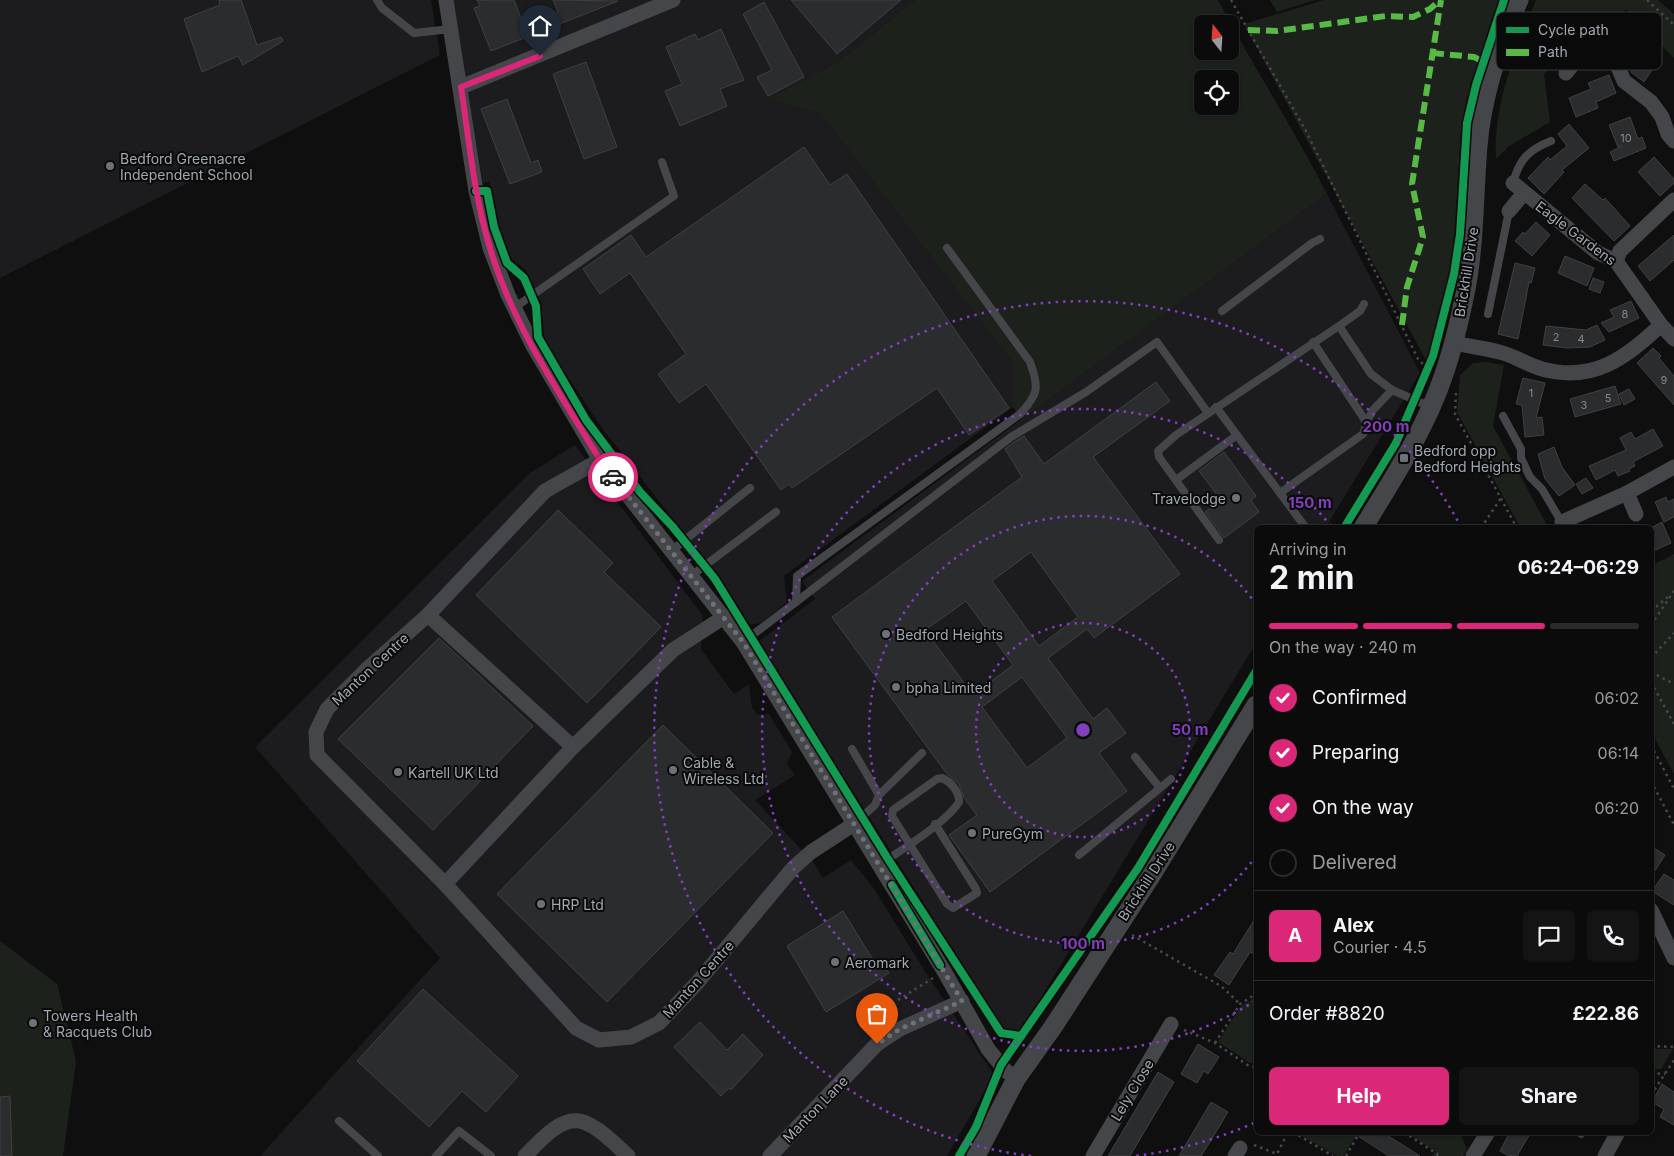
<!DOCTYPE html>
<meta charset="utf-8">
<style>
body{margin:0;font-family:Inter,sans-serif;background:#141415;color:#f1f3f6;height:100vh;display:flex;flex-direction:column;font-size:19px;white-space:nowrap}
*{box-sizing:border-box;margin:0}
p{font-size:16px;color:#9a9b9d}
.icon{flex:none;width:28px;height:28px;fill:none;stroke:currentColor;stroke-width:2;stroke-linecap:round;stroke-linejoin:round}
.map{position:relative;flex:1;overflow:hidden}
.drawer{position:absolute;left:1254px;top:525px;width:400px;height:610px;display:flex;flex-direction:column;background:#0b0b0c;border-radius:8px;box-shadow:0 1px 4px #0004,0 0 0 1px #2b2b2d}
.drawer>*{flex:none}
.needle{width:32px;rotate:343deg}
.fabs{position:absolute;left:1194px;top:15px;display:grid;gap:10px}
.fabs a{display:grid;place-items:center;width:45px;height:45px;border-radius:8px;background:#0b0b0c;box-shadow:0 1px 4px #0004,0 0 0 1px #2b2b2d;font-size:25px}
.pin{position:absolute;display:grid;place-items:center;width:42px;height:42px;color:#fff;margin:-51px -21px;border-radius:50% 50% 50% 0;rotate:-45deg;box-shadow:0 0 5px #0007}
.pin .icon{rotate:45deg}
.courier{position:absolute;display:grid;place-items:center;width:50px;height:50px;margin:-25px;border:4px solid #db2777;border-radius:50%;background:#fff;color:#222;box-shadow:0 1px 6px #0007}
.overview em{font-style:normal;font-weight:700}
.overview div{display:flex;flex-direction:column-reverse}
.overview{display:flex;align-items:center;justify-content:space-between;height:85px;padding:0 15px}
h1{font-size:32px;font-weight:700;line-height:38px}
.bar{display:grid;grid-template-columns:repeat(4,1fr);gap:8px 5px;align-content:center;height:60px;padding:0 15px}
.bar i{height:6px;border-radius:4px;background:#2b2b2d}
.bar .on{background:#db2777}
.bar p{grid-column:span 4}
.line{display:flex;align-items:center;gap:12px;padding:0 15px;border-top:1px solid #2b2b2d}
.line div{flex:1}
.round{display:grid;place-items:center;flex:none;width:52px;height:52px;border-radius:8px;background:#141415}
ol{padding:0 15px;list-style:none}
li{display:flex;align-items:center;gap:15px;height:55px}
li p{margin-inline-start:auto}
li .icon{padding:5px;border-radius:50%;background:#db2777;color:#fff;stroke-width:4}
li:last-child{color:#9a9b9d}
li i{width:28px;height:28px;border:2px solid #2b2b2d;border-radius:50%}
.action{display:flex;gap:10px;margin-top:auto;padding:10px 15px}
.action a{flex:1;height:58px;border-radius:8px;background:#db2777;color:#fff;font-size:20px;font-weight:700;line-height:58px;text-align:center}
.action a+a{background:#141415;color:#f1f3f6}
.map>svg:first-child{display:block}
.built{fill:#1c1c1e}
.green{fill:#1c211c;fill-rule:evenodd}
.building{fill:#2b2c2e;stroke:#3f4043;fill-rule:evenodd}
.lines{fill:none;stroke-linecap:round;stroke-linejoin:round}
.path{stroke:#47484a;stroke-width:2.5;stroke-dasharray:2.5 4;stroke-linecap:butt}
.service{stroke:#454649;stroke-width:8}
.minor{stroke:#454649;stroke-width:15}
.tertiary{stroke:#454649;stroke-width:19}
.quiet{stroke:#58b947;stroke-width:6;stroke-dasharray:12 6;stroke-linecap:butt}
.cycleway-casing{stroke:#0a0a0b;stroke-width:11}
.cycleway{stroke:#139951;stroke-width:8}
.done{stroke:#6e7278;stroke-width:5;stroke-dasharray:0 9}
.route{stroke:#db2777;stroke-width:6}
.ring{fill:none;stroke:#813fbd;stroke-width:2.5;stroke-dasharray:2.5 5}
.poi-dot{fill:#6e7278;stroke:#0a0a0b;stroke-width:2}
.labels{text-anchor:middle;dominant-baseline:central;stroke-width:4;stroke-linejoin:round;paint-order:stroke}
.number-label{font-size:11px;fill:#848990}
.poi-label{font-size:14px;fill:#a1a8b0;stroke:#0a0a0b;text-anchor:start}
.street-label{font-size:14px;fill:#a1a8b0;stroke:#0a0a0b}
.key{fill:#0a0a0b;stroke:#37393d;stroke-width:1}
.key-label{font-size:14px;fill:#a1a8b0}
.centre{fill:#813fbd;stroke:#0a0a0b;stroke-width:2.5}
.ring-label{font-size:15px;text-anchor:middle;font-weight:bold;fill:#813fbd;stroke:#0a0a0b;stroke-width:4;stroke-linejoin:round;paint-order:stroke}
</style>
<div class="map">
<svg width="1674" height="1156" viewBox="0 0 1674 1156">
<rect width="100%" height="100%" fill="#0f0f10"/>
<g class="built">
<path d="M0 0H431L440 55 0 278Z"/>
<path d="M453 0H915L838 62 770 99 820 113 1013 363V407L784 576 787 602 761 623 748 625 729 595 724 584 605 432 561 367 544 336 541 302 525 269 512 260 504 245 496 218 490 182 483 183Z"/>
<path d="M1327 194 1420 373 1326 527 1256 528V643L1020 1032 1003 1028 758 642 815 599 802 581Z"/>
<path d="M575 445 703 616 701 649 734 694 749 684 752 707 757 715 769 714 792 752 787 764 795 775 755 800 813 862 823 878 851 860 875 890 924 970 994 1075 947 1156H260L440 958 255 747 530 473Z"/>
</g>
<g class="green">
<path d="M915 0H1218C1253 66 1293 128 1327 194L1022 419 1013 407V363L820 113 769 99 838 62ZM1202 24H1230V51H1202ZM1202 79H1230V106H1202Z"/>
<path d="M1270 0H1315L1277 12Z"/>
<path d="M1324 0H1499L1465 121 1455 261 1440 325 1428 364 1244 24Z"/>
<path d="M1536 0H1658L1674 14V58L1626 9 1595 41 1571 49 1544 74 1550 122 1509 146 1496 159C1493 103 1516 51 1536 0Z"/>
<path d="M1487 362 1504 365 1493 426 1548 527H1520L1457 412 1460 375 1473 363Z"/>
<path d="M1674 554V774L1651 731V566Z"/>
<path d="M0 941 57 984 76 1061 63 1156H0Z"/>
<path d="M1256 997V1064L1250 1063 1218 1042 1241 1006Z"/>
<path d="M1651 1049H1673L1661 1069H1651Z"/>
<path d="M1297 1133H1358L1343 1156H1337Z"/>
<path d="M1407 1133H1466L1462 1137 1467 1150 1463 1156H1432L1435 1151Z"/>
</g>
<g class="building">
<path d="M219 0H241L257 45 281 37 283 41 243 65 238 56 202 72 184 19 220 5Z"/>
<path d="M477 0H514L524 26 558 12 553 0 618 1 491 51 474 8 480 6Z"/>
<path d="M791 0H901L837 54Z"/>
<path d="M764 2 804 77 768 96 757 77 772 70 743 14Z"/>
<path d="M721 29 744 80 720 89 727 106 680 126 665 91 682 84 666 47 695 34 698 40Z"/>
<path d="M1646 43 1662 54 1644 82 1631 72 1636 65 1632 62Z"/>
<path d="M586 62 617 147 584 159 553 74Z"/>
<path d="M1609 75 1616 93 1596 102 1598 108 1576 117 1569 98 1591 89 1588 83Z"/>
<path d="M507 99 531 163 538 160 542 172 510 184 481 109Z"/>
<path d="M1630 117 1638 139 1642 137 1646 148 1614 161 1610 152 1622 146 1618 147 1609 125Z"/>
<path d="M1569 124 1589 148 1562 170 1564 172 1544 194 1528 178 1548 157 1550 160 1567 146 1558 134Z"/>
<path d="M804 147 830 185 847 174 1009 408 969 435 937 388 792 488 789 484 781 490 706 384 679 403 658 374 686 354 630 273 600 294 583 269 631 235 646 257Z"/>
<path d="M1654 157 1674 179V183L1660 196 1638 172Z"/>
<path d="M1585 184 1603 200 1605 198 1630 226 1614 241 1572 198Z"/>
<path d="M1536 222 1550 235 1532 256 1515 241 1523 232 1525 234Z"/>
<path d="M1674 235V260L1650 281 1638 266Z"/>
<path d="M1565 256 1594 268 1587 286 1558 273Z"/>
<path d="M1515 263 1535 268 1531 283 1529 282 1518 339 1498 334Z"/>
<path d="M1593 278 1604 282 1600 293 1589 289Z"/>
<path d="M1631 301 1639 318 1609 332 1601 323 1614 317 1610 310Z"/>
<path d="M1597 325 1605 340 1590 347 1567 348 1543 345 1546 326 1586 330Z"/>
<path d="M1653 348 1661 356 1659 358 1674 376V405L1637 363Z"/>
<path d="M1523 378 1545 383 1536 418 1542 417 1544 435 1525 437 1522 405 1516 404Z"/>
<path d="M1156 382 1170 401 1093 457 1180 574 1094 638 1087 629 1048 658 1093 719 1107 708 1126 733 1099 753 1127 791 990 892 949 835 977 815 964 798 959 784 947 774 832 617 1022 477 1005 449 1014 442 1024 436 1044 464ZM1031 552 1078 617 1039 646 992 581ZM966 601 1013 665 973 695 925 630ZM1022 677 1067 738 1027 768 982 707Z"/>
<path d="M1615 386 1621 404 1575 417 1570 399Z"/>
<path d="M1629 389 1635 399 1624 405 1619 394Z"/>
<path d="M1653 429 1663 446 1633 462 1635 466 1629 469 1630 471 1618 476 1615 470 1596 480 1589 466 1626 450 1620 438 1631 432 1635 439Z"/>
<path d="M1554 447 1562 467 1575 485 1559 496 1545 479 1538 454Z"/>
<path d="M1224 452 1256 496 1251 500 1259 512 1224 538 1205 512 1221 500 1199 471Z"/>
<path d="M1586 478 1593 488 1582 494 1576 484Z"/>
<path d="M1666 497 1668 502 1674 499V517L1664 522 1655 502Z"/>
<path d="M558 510 613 563 604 572 661 627 587 703 476 595Z"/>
<path d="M1662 522 1671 543 1651 552V528Z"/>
<path d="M439 638 533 726 433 830 338 739Z"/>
<path d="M663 725 773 833 607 1002 497 894Z"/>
<path d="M1651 846 1665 855 1651 877Z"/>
<path d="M1664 874 1674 880V905L1652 891Z"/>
<path d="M843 911 875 963 880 960 889 973 826 1012 787 946Z"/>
<path d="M1256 917V955L1250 952 1229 985 1214 975 1230 952 1233 954Z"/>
<path d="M423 989 518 1076 486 1112 462 1091 429 1127 357 1061Z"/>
<path d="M700 1022 727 1050 743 1034 763 1055 731 1090 729 1088 721 1096 674 1047Z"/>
<path d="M1198 1044 1219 1057 1208 1074 1204 1071 1197 1083 1181 1074Z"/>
<path d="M1158 1072 1174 1082 1137 1144 1130 1156H1108Z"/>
<path d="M1662 1084 1674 1092V1125L1660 1117 1664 1109 1652 1102Z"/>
<path d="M10 1096 12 1156H0V1097Z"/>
<path d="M1211 1102 1228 1112 1208 1145 1201 1156H1179Z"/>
<path d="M1352 1132H1382L1420 1156H1389Z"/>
<path d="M1510 1132H1531L1517 1156H1509L1500 1151Z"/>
</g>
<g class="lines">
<g class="path">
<path d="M1231 0 1306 131 1419 361 1429 368"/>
<path d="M1647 0 1674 25"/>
<path d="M1456 393 1455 414 1517 528"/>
<path d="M1481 528 1501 498"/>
<path d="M1651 611 1669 596"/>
<path d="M1651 625 1674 591"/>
<path d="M1651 658 1674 633"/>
<path d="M1651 672 1674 684"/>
<path d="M1651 682 1674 724"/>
<path d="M1651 745 1674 789"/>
<path d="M1651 781 1674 825"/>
<path d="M1132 935 1221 986 1240 1004"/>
<path d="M898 1000 933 978"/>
<path d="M1184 1030 1215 1043 1249 1066 1256 1067"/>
<path d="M1215 1043 1240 1004 1256 994"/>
<path d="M1651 1046 1674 1047"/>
<path d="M1651 1073 1665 1074"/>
<path d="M1651 1095 1674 1060"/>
<path d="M1293 1132 1333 1156"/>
<path d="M1404 1132 1440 1156"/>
<path d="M1254 1145 1277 1154 1288 1132"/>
<path d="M1346 1156 1360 1132"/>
</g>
<g class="service">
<path d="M377 0 382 8 414 33 451 29"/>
<path d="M1513 183C1519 160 1528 150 1551 141"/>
<path d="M514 308 674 196 662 162"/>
<path d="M1222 311 1312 243 1320 239"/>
<path d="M1488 314 1509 211"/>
<path d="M1339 326 1371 374 1392 390 1431 407"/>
<path d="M1216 407 1306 528"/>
<path d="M1503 416 1521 449V458L1530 477 1542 489 1562 523"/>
<path d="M1366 423 1373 410 1392 390"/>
<path d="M1176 480 1237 435"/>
<path d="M1280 493 1363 434C1367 425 1366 422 1361 414L1313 342"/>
<path d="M1219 540 1159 457 1158 451 1176 435 1339 326 1360 311 1364 304"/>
<path d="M671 551 750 488"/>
<path d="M691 576 776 512"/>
<path d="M796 602 1011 437 1086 392 1157 342 1208 413"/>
<path d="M743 642 796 602 797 576 1020 414C1039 394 1039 387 1030 362L947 248"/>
<path d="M852 749 879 795 875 805 854 824"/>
<path d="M1135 757 1160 788"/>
<path d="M879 795 922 753"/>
<path d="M1079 855 1171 779"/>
<path d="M879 865C900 851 947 822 959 802 959 791 951 782 942 778L937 779 893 810 892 816 947 904 953 908 977 893 976 889 935 824"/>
<path d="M339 1121 378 1156"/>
<path d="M1579 1132 1581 1134"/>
<path d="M436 1156 459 1131 491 1156"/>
</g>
<g class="minor">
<path d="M446 0 476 191 490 248 508 295 533 346 600 460 743 642 944 971 988 1049 1005 1070 1016 1079"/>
<path d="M1609 46 1624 81 1651 102 1662 117 1668 134 1674 141"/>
<path d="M1566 73 1573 64 1616 41 1624 27"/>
<path d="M461 87 673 0"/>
<path d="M1513 183 1598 253 1616 261 1661 325 1674 339"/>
<path d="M1509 211 1524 193"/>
<path d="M1616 261 1620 251 1674 200"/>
<path d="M1453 343C1468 346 1484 348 1499 352 1514 355 1527 365 1542 369 1594 383 1625 358 1661 325"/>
<path d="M600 460 545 491 428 615 368 668 327 709 316 732 317 755 445 884 573 747 673 650 724 617"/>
<path d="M1627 493 1636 514"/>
<path d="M1562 522 1627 493 1674 467"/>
<path d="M428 615 573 747"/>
<path d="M445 884 576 1028 599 1040 631 1037 659 1023 697 983 793 868 811 852 854 824"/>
<path d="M1651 910 1674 958"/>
<path d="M525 1156C571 1107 581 1111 628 1156"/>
<path d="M770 1156 877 1044 900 1029 962 1001"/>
<path d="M1093 1156 1171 1024"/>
<path d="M1235 1156 1240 1148"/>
<path d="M1473 1156 1488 1132"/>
<path d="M1605 1156 1618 1132"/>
</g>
<g class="tertiary">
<path d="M1363 528C1392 480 1425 430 1443 377 1453 349 1460 319 1466 289 1475 242 1474 193 1478 146 1482 97 1499 45 1519 0"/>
<path d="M976 1156 1016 1079 1053 1027 1151 876 1256 705"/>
</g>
<g class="quiet">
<path d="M1248 30 1277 31 1386 16 1413 17 1430 9 1440 0"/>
<path d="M1432 53 1474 57 1484 62"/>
<path d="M1402 325 1407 287 1423 237 1412 184 1441 0"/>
</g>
<g class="cycleway-casing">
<g id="cycleway">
<path d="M476 191H487L494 227 507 263 524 278 536 306 538 337 586 420 640 492 672 526 715 579 888 859 1001 1033 1021 1036"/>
<path d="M1344 528 1396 443 1433 356 1454 274 1460 234 1467 123 1476 85 1504 0"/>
<path d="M892 885 940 965"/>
<path d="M959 1156 976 1127 1001 1065 1138 868 1256 671"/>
</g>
</g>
<use href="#cycleway" class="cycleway"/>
</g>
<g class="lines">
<path class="done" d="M613 477 743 642 962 1001 900 1029 877 1044"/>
<path class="route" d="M540 56 461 87C469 140 474 196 490 248 512 324 559 392 600 460L613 477"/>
</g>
<g class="ring">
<circle cx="1083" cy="730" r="107"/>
<path d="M1256 856A214 214 0 1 1 1256 604"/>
<path d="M1255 1001A321 321 0 1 1 1331 526"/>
<path d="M1254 1123A429 429 0 0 1 1135 1156M1031 1156A429 429 0 1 1 1460 525"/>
</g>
<g class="poi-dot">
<circle cx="110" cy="166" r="5"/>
<rect x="1399" y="453" width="10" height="10" rx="2.5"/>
<circle cx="1236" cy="498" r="5"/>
<circle cx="886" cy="634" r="5"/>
<circle cx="896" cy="687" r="5"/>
<circle cx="673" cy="770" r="5"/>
<circle cx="398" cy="772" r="5"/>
<circle cx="972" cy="833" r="5"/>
<circle cx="541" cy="904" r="5"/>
<circle cx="835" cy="962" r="5"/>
<circle cx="33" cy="1023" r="5"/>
</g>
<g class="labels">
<g class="number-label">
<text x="1626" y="138">10</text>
<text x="1625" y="314">8</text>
<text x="1556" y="337">2</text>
<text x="1581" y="339">4</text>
<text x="1664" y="380">9</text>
<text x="1531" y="393">1</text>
<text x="1608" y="398">5</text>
<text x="1584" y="405">3</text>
</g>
<g class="poi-label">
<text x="120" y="158">Bedford Greenacre<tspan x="120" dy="16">Independent School</tspan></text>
<text x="1414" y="450">Bedford opp<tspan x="1414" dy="16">Bedford Heights</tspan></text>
<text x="1226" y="498" text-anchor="end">Travelodge</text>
<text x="896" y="634">Bedford Heights</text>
<text x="906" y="687">bpha Limited</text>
<text x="683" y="762">Cable &amp;<tspan x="683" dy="16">Wireless Ltd</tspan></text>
<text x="408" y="772">Kartell UK Ltd</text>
<text x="982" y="833">PureGym</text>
<text x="551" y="904">HRP Ltd</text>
<text x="845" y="962">Aeromark</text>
<text x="43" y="1015">Towers Health<tspan x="43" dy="16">&amp; Racquets Club</tspan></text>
</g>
<g class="street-label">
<text transform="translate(1576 233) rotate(37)">Eagle Gardens</text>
<text transform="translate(1466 272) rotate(-81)">Brickhill Drive</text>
<text transform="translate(370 669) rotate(-43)">Manton Centre</text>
<text transform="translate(1146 881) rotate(-57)">Brickhill Drive</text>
<text transform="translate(698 979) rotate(-48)">Manton Centre</text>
<text transform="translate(1132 1090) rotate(-59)">Lely Close</text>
<text transform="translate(815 1109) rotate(-46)">Manton Lane</text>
</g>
</g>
<rect x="1496" y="12" width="166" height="58" rx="8" class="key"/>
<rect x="1506" y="27" width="23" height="6" fill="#139951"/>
<rect x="1506" y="49" width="23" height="7" fill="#58b947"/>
<g class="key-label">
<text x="1538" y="35">Cycle path</text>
<text x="1538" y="57">Path</text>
</g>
<circle cx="1083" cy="730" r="8" class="centre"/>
<g class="ring-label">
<text x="1386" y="432">200 m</text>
<text x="1310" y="508">150 m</text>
<text x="1190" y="735">50 m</text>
<text x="1083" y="949">100 m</text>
</g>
</svg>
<div class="fabs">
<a><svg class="needle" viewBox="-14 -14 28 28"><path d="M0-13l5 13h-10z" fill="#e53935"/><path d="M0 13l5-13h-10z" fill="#9a9b9d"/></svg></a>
<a><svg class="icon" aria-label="locate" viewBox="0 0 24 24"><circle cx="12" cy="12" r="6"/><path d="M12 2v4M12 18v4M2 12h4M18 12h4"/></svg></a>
</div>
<div class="pin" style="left:877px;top:1044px;background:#ea580c"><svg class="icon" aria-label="bag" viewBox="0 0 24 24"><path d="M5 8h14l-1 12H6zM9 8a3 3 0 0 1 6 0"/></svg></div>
<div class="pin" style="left:540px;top:56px;background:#1f2937"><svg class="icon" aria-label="home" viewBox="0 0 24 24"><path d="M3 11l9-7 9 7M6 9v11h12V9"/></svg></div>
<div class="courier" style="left:613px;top:477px"><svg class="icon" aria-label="car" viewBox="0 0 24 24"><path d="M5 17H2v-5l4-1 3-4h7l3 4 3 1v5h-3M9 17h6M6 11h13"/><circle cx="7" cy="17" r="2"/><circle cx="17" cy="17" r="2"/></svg></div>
<section class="drawer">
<div class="overview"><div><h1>2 min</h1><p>Arriving in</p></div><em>06:24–06:29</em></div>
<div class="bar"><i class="on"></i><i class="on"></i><i class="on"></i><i></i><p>On the way · 240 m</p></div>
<ol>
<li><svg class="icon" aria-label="check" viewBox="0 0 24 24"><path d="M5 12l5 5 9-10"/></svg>Confirmed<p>06:02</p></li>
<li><svg class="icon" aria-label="check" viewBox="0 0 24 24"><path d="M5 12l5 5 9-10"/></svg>Preparing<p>06:14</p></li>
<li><svg class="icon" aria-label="check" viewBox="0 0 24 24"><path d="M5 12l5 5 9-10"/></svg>On the way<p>06:20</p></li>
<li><i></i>Delivered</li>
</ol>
<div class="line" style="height:90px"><b class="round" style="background:#db2777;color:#fff">A</b><div><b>Alex</b><p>Courier · 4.5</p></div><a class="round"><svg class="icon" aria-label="chat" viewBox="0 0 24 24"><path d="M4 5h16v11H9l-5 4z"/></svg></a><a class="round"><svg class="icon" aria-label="phone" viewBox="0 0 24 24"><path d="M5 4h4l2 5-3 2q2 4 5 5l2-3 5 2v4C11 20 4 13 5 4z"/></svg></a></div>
<div class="line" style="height:65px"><div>Order #8820</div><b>£22.86</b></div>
<div class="action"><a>Help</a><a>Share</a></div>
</section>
</div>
